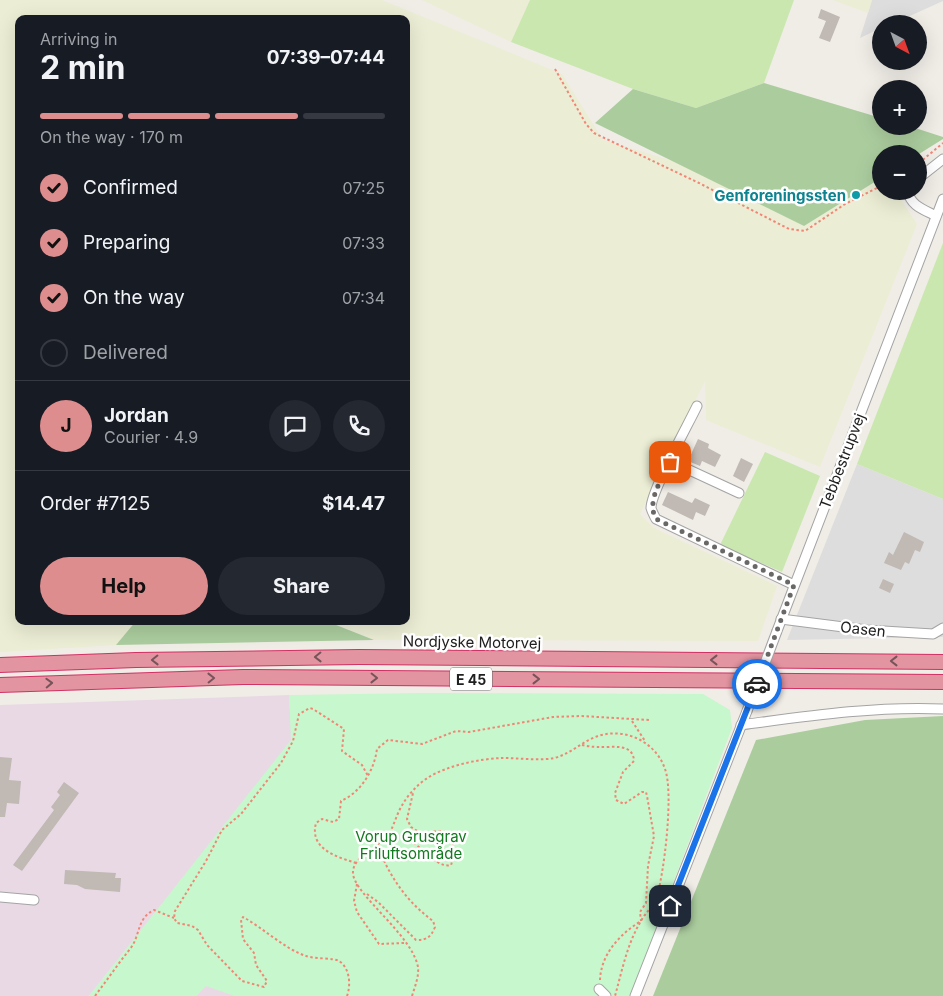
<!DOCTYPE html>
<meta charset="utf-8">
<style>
body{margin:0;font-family:Inter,sans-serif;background:#242831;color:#f1f3f6;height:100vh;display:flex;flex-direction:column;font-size:19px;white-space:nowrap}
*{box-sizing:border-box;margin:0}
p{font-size:16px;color:#9ea1a6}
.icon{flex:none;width:28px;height:28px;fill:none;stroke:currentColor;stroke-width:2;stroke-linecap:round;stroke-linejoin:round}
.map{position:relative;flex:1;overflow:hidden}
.panel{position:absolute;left:15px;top:15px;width:395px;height:610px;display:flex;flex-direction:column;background:#171b24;border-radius:10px;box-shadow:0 5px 20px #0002}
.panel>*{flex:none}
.needle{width:32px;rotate:139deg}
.controls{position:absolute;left:872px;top:15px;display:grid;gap:10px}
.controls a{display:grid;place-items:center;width:55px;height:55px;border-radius:50%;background:#171b24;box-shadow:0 5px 20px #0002;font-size:25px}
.pin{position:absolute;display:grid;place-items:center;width:42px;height:42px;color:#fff;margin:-21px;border-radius:10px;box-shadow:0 2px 8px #0006}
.courier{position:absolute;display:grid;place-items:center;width:50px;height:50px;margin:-25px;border:4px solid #1a73e8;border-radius:50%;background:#fff;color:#222;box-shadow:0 1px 6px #0007}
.headline em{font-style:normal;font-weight:700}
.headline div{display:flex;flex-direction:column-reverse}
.headline{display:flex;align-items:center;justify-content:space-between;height:85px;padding:0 25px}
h1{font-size:32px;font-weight:700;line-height:38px}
.bar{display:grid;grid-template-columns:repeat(4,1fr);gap:8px 5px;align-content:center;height:60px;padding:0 25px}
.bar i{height:6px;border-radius:4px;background:#363941}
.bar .current{background:#dd8d8d}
.bar p{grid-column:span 4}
.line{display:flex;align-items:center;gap:12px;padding:0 25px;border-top:1px solid #363941}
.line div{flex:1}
.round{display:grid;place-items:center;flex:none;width:52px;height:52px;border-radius:26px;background:#242831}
ol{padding:0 25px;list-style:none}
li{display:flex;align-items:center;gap:15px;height:55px}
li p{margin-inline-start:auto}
li .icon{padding:5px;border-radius:50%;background:#dd8d8d;color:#111;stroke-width:4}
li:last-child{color:#9ea1a6}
li i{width:28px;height:28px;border:2px solid #363941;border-radius:50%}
.action{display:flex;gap:10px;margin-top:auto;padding:10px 25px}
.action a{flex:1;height:58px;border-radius:30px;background:#dd8d8d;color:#111;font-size:20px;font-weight:700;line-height:58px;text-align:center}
.action a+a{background:#242831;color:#f1f3f6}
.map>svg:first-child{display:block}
.residential{fill:#dedddd}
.industrial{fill:#e9d9e5}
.farmland{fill:#ebedd4}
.grass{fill:#cae7b0}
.forest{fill:#abcd9e}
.park{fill:#c7f7cc}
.building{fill:#c0b9b4}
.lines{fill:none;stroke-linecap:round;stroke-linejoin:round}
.minor-casing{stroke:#a4a4a4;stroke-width:11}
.highway-casing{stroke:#d13164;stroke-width:16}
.path{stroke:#f28676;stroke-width:2;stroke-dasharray:2.5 2.5;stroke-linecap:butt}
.minor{stroke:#fff;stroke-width:9}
.highway{stroke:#e294a0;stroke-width:14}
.minor-bridge-casing{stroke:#a4a4a4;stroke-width:11;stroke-linecap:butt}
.minor-bridge{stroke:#fff;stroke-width:9}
.oneway{stroke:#77545a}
.done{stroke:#696866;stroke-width:5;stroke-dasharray:0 9}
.route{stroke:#1a73e8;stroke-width:6}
.culture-dot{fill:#0f9aa8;stroke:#fff;stroke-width:2}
.labels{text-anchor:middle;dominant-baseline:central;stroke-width:5;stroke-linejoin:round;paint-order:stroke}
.shield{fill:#fff;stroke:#636363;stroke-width:1}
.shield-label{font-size:14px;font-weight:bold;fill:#202020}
.culture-label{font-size:15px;font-weight:bold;fill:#0d838f;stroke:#fff;text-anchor:end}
.street-label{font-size:15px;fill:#202020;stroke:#fff}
.park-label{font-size:15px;fill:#127a1e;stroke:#fff}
</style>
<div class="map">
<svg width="943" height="996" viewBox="0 0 943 996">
<rect width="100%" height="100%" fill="#f0ede7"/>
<g class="residential">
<path d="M872 0H943V1L892 24H881V28L860 38Z"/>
<path d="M857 464 943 499V637L787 640Z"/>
</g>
<g class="industrial">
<path d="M289 695 292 740 89 996H0V705Z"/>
<path d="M206 985 235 996H196Z"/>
</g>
<g class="farmland">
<path d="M0 0H382L562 74 603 140 726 177 803 226 881 178V191H895L917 224 820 467 706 420 705 381 640 514 654 528 777 586 758 641 374 640 326 621H406V19H19V621H136L116 645 0 652Z"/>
<path d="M422 0H530L511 42Z"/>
<path d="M833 0H872L868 13Z"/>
</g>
<g class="grass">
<path d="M530 0H794L764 83 696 108 633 89 511 42Z"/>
<path d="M943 243V499L857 464Z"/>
<path d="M765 452 820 476 782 572 720 545Z"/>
</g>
<g class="forest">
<path d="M764 83 881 118V126H909L943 137V139L919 154H881V178L804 226 595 123 633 89 696 108Z"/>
<path d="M136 621H326L374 640 116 645Z"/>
<path d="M943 716V996H653L756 740 865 720Z"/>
</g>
<path class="park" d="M424 693 703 694 730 710 732 728 630 996H235L206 986 196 996H89L291 740 289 695Z"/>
<g class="building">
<path d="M821 9 840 17 830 42 819 38 826 21 818 18Z"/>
<path d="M698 439 709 444 708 448 721 455 715 467 702 461 700 466 688 461Z"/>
<path d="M741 458 753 464 744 482 733 476Z"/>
<path d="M668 492 692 503 695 498 710 505 705 516 696 512 693 520 662 505Z"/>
<path d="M904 532 924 542 920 552 915 550 909 564 905 562 901 570 884 563 889 552 893 555Z"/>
<path d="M883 579 894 584 890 593 879 588Z"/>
<path d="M0 757 12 758 9 780 21 781 19 804 7 803 5 817H0Z"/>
<path d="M64 782 79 793 22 871 13 865 54 810 51 807 60 795 57 792Z"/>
<path d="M65 870 116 873 115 878H121L120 892 85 889 77 885 64 884Z"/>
</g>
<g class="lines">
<g class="minor-casing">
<g id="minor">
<path d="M919 178 943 159"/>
<path d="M908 191C910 206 925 210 936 216"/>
<path d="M697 406C688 425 651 491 651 508 652 512 654 515 656 519L794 585"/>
<path d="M670 461 739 493"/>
<path d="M781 619 867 630 933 634 943 628"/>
<path d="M777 631 943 199"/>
<path d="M741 725C808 716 875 706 943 709"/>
<path d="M0 897 34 900"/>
<path d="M599 989 606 996"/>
<path d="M635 996 747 711"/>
</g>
</g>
<g class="highway-casing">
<g id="highway">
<path d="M0 665 136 660 359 657 943 662"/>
<path d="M0 685 243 677 943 682"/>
</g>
</g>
<g class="path">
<path d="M555 69 586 124 594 133 699 183 789 229 805 231 845 204 881 186"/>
<path d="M919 163 943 143"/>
<path d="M632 721 645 741"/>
<path d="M582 745C587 746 592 747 598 747 611 748 633 742 634 761L623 772 615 793 616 800 624 804 642 792H646L647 796 654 836 648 866 646 903 640 912 641 921"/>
<path d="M388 838C391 832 392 827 395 821 401 803 413 787 429 777 449 765 479 759 502 758 517 758 532 760 547 759 567 758 580 742 598 736 625 727 656 742 665 769 674 793 664 875 656 900 652 908 645 913 641 921 627 944 622 971 615 996"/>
<path d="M356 863C337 857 309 849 316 823L322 819 333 822 339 819 341 801C361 792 374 771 377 749L388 740 422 744 456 731 469 732 553 717 581 716 649 720"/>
<path d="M357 884 354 901 357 912 379 944 404 943"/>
<path d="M367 894 378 902 416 940C427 940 431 937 435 927L433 921C406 901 390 877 377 845"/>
<path d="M600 980C601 954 620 934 641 921"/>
<path d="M95 996C107 980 118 964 130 949 141 935 136 919 154 910L174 918"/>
<path d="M347 996C351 985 350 968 339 961 335 958 315 959 306 956 285 949 263 928 243 917L241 920 243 939 254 953 256 965 267 981 264 987 242 981 207 945 198 930 192 926 177 923 174 918 175 911 206 861 222 830 241 814 281 763 293 741 299 714 310 708 313 709 344 729 342 751 362 765 368 776"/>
<path d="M412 996C415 986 419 977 418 967 412 935 356 896 353 874 352 863 363 855 370 850 377 845 385 838 393 836 412 830 433 870 451 865 455 854 456 829 437 831 432 832 427 834 422 834L411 827 407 819 413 793"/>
</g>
<use href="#minor" class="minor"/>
<use href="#highway" class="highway"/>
<g class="minor-bridge-casing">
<path id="minor-bridge" d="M747 711 777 631"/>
</g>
<use href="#minor-bridge" class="minor-bridge"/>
</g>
<defs><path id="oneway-chevron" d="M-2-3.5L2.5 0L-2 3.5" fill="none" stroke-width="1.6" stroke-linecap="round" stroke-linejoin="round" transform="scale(1.25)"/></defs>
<g class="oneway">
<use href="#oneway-chevron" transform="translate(318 657) rotate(179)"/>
<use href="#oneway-chevron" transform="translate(155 660) rotate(179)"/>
<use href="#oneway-chevron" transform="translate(714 660) rotate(-180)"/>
<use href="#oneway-chevron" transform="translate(894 661) rotate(-180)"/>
<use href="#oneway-chevron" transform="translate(211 678) rotate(-1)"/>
<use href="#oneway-chevron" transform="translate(374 678) rotate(1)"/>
<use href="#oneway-chevron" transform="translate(536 679)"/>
<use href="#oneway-chevron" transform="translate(49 683) rotate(-2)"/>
</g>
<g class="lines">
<path class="done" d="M670 462C662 479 646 501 656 519L794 585 757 684"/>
<path class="route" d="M670 906 757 684"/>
</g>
<circle class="culture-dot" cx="856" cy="195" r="5"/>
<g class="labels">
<rect class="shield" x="450" y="667.5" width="42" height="23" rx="4"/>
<g class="shield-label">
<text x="471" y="679">E 45</text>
</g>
<g class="culture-label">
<text x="846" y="195">Genforeningssten</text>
</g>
<g class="street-label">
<text transform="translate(842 461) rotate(-69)">Tebbestrupvej</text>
<text transform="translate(863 629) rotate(6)">Oasen</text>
<text transform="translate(472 642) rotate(1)">Nordjyske Motorvej</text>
</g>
<g class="park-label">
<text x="411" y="836">Vorup Grusgrav<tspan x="411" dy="17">Friluftsområde</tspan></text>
</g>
</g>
</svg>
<div class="controls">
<a><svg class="needle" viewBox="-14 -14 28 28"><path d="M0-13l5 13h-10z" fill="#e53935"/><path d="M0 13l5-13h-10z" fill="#9ea1a6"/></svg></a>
<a>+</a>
<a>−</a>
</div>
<div class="pin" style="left:670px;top:462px;background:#ea580c"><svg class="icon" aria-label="bag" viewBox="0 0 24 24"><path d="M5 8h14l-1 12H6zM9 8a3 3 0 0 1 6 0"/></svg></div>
<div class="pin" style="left:670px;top:906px;background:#1f2937"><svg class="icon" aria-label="home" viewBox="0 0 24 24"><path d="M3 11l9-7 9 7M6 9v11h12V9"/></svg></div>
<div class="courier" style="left:757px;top:684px"><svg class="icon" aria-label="car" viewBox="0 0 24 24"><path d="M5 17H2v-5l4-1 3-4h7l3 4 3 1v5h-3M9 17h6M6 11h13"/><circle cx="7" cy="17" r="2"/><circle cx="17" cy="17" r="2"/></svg></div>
<section class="panel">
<div class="headline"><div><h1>2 min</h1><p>Arriving in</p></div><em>07:39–07:44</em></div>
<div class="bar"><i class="current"></i><i class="current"></i><i class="current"></i><i></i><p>On the way · 170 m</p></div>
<ol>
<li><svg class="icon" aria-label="check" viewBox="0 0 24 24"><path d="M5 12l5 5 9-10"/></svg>Confirmed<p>07:25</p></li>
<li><svg class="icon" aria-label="check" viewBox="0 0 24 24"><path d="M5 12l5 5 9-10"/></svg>Preparing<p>07:33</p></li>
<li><svg class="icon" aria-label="check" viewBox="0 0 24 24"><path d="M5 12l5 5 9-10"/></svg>On the way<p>07:34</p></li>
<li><i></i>Delivered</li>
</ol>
<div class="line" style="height:90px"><b class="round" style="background:#dd8d8d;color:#111">J</b><div><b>Jordan</b><p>Courier · 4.9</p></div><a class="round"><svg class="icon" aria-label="chat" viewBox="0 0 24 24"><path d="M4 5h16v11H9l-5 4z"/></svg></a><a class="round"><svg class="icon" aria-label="phone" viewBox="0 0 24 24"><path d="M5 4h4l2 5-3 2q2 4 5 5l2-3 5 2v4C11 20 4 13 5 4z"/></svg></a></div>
<div class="line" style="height:65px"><div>Order #7125</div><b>$14.47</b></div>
<div class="action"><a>Help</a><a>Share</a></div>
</section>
</div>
